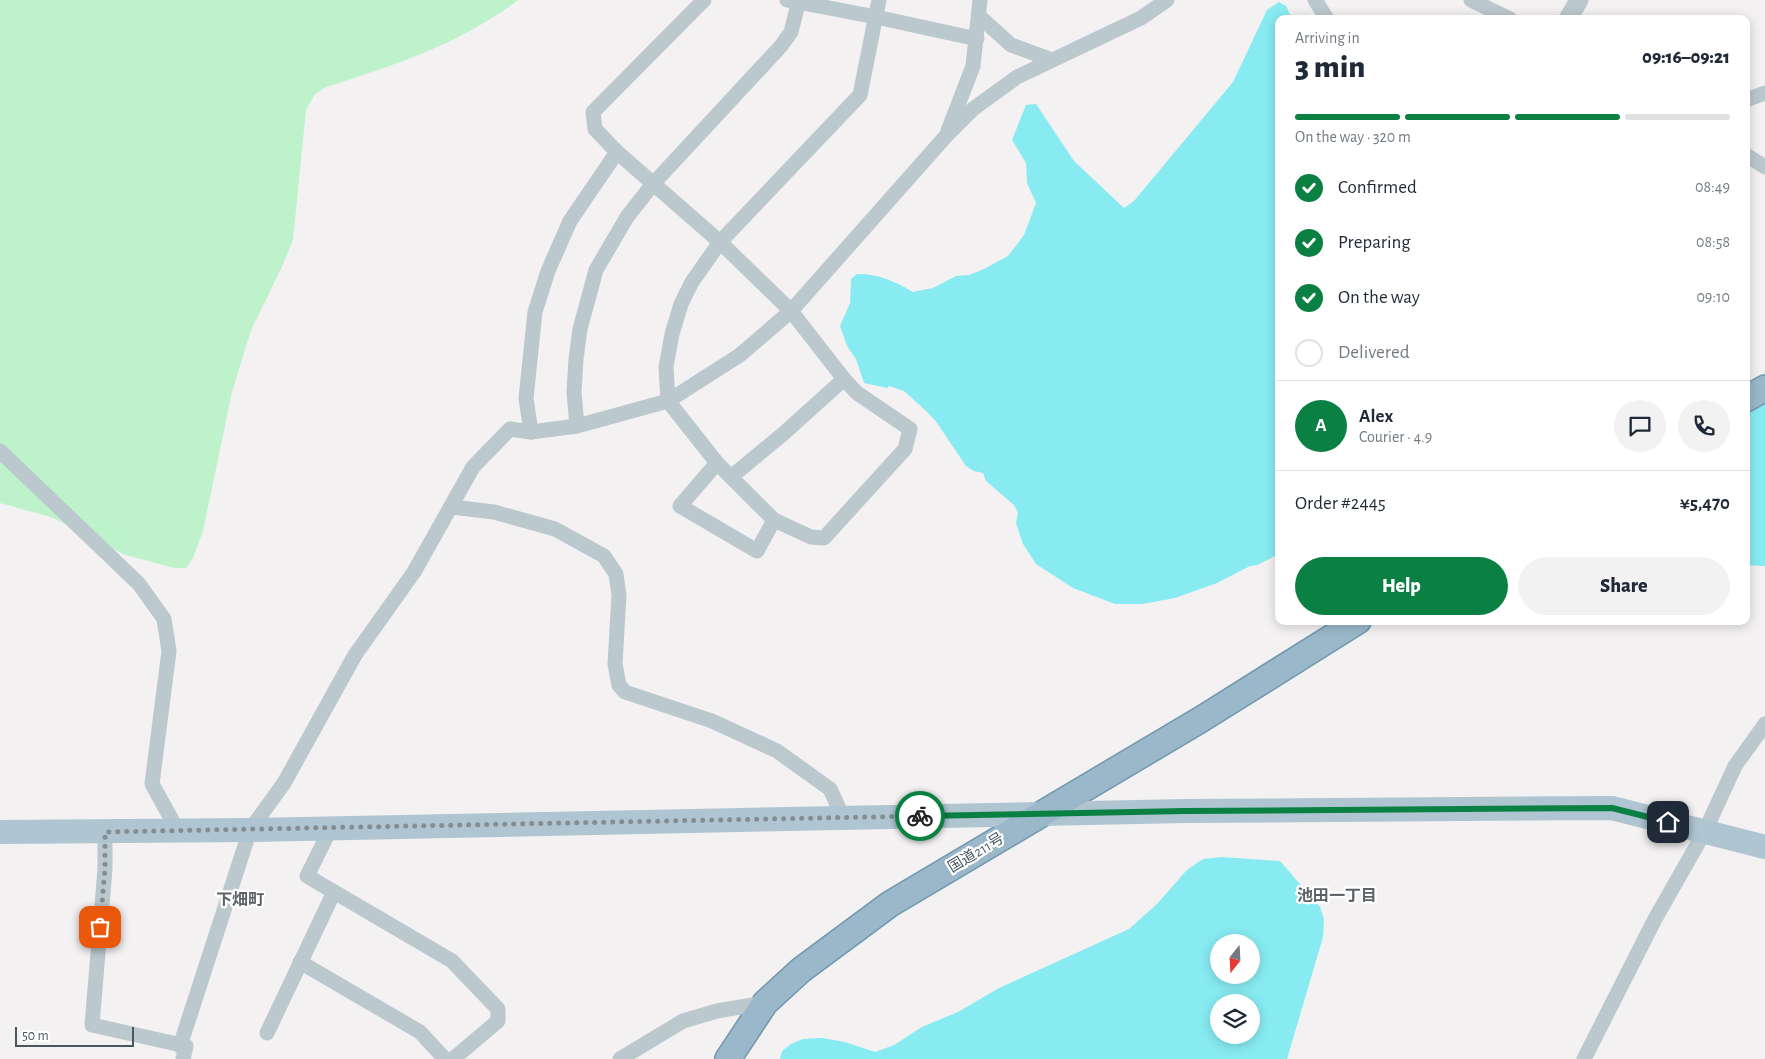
<!DOCTYPE html>
<meta charset="utf-8">
<style>
body{margin:0;font-family:"Alegreya Sans","Noto Sans JP",sans-serif;background:#f2f2f3;color:#1f2937;height:100vh;display:flex;flex-direction:column;font-size:19px;white-space:nowrap}
*{box-sizing:border-box;margin:0}
p{font-size:16px;color:#747a83}
.icon{flex:none;width:28px;height:28px;fill:none;stroke:currentColor;stroke-width:2;stroke-linecap:round;stroke-linejoin:round}
.map{position:relative;flex:1;overflow:hidden}
.panel{position:absolute;left:1275px;top:15px;width:475px;height:610px;display:flex;flex-direction:column;background:#fff;border-radius:10px;box-shadow:0 2px 12px #0003}
.panel>*{flex:none}
.needle{width:32px;rotate:198deg}
.buttons{position:absolute;left:1210px;top:934px;display:grid;gap:10px}
.buttons a{display:grid;place-items:center;width:50px;height:50px;border-radius:50%;background:#fff;box-shadow:0 2px 12px #0003;font-size:25px}
.scale{position:absolute;left:15px;bottom:12px;width:119px;box-sizing:border-box;padding-left:5px;border:2px solid #475860;border-top:0;font-size:14px;line-height:18px;white-space:nowrap;color:#475860;-webkit-text-stroke:4px #fff;paint-order:stroke}
.pin{position:absolute;display:grid;place-items:center;width:42px;height:42px;color:#fff;margin:-21px;border-radius:10px;box-shadow:0 2px 8px #0006}
.courier{position:absolute;display:grid;place-items:center;width:50px;height:50px;margin:-25px;border:4px solid #0b8043;border-radius:50%;background:#fff;color:#222;box-shadow:0 1px 6px #0007}
.summary em{font-style:normal;font-weight:800}
.summary div{display:flex;flex-direction:column-reverse}
.summary{display:flex;align-items:center;justify-content:space-between;height:85px;padding:0 20px}
h1{font-size:32px;font-weight:800;line-height:38px}
.bar{display:grid;grid-template-columns:repeat(4,1fr);gap:8px 5px;align-content:center;height:60px;padding:0 20px}
.bar i{height:6px;border-radius:4px;background:#e0e1e3}
.bar .active{background:#0b8043}
.bar p{grid-column:span 4}
.line{display:flex;align-items:center;gap:12px;padding:0 20px;border-top:1px solid #e0e1e3}
.line div{flex:1}
.round{display:grid;place-items:center;flex:none;width:52px;height:52px;border-radius:26px;background:#f2f2f3}
ol{padding:0 20px;list-style:none}
li{display:flex;align-items:center;gap:15px;height:55px}
li p{margin-inline-start:auto}
li .icon{padding:5px;border-radius:50%;background:#0b8043;color:#fff;stroke-width:4}
li:last-child{color:#747a83}
li i{width:28px;height:28px;border:2px solid #e0e1e3;border-radius:50%}
.cta{display:flex;gap:10px;margin-top:auto;padding:10px 20px}
.cta a{flex:1;height:58px;border-radius:30px;background:#0b8043;color:#fff;font-size:20px;font-weight:800;line-height:58px;text-align:center}
.cta a+a{background:#f2f2f3;color:#1f2937}
.map>svg:first-child{display:block}
.green{fill:#bef2ca}
.water{fill:#88ebf2;fill-rule:evenodd}
.lines{fill:none;stroke-linecap:round;stroke-linejoin:round}
.trunk-casing{stroke:#7197ae;stroke-width:28}
.minor{stroke:#bbc8ce;stroke-width:15}
.tertiary{stroke:#bbc8ce;stroke-width:19}
.primary{stroke:#afc5d1;stroke-width:24}
.trunk{stroke:#9ab8ca;stroke-width:25}
.done{stroke:#838e93;stroke-width:5;stroke-dasharray:0 9}
.route{stroke:#0b8043;stroke-width:6}
.labels{text-anchor:middle;dominant-baseline:central;stroke-width:4.5;stroke-linejoin:round;paint-order:stroke}
.street-label{font-size:15px;fill:#475860;stroke:#fff}
.neighbourhood-label{font-size:16px;font-weight:bold;fill:#5d6266;stroke:#fff}
</style>
<div class="map">
<svg width="1765" height="1059" viewBox="0 0 1765 1059">
<rect width="100%" height="100%" fill="#f3f1f1"/>
<path class="green" d="M0 0H518C460 44 395 65 326 87L315 94 306 110 293 240 281 269 251 330 232 392 203 531 193 558 186 568H174L123 554 51 517 0 503Z"/>
<g class="water">
<path d="M1279 2 1286 6 1292 19H1279V554L1257 565 1250 566 1217 583 1175 598 1142 604H1115L1073 588 1036 564 1023 544 1016 523 1018 513 1014 505 986 481 983 473 974 471 966 466 935 420 924 409 904 391 889 386 887 388 864 383 856 359 847 346 840 326 850 303 851 279 857 274C879 274 894 281 913 292L933 288 956 276 969 275 984 269 1008 256 1024 235 1036 203 1027 183 1026 163 1012 140 1026 105 1036 104 1074 161 1124 208 1134 201 1233 82 1267 10Z"/>
<path d="M1765 403V566L1746 565V414Z"/>
<path d="M1573 621H1629L1623 625 1575 624Z"/>
<path d="M1222 857 1280 861 1320 907 1324 919 1323 937 1287 1059H780L782 1051 791 1044 803 1039 822 1038 845 1042 875 1052 894 1045 922 1027 958 1012 999 988 1129 929 1157 904 1187 870 1203 859ZM1251 942V975H1219V942ZM1251 1002V1035H1219V1002Z"/>
</g>
<g class="lines">
<g class="trunk-casing">
<g id="trunk">
<path d="M1746 399 1765 388"/>
<path d="M728 1059 765 1003 801 970 890 904 1200 720 1358 621"/>
</g>
</g>
<g class="minor">
<path d="M704 0 593 112 595 129 617 152 720 242 791 311 844 379 857 393 910 429 905 449 824 538 811 537 774 520 717 463 668 401 666 367 672 334 681 304 692 282 720 242 860 95 879 0"/>
<path d="M787 0 876 17 977 39"/>
<path d="M1315 0 1327 19"/>
<path d="M1471 0 1510 19"/>
<path d="M979 16 1011 45 1052 60"/>
<path d="M1746 100 1765 93"/>
<path d="M948 131 973 66 980 0"/>
<path d="M1746 155 1765 167"/>
<path d="M577 426 574 392 576 359 580 329 596 270 627 217 653 184 781 46 791 32 799 0"/>
<path d="M531 432 526 398 535 312 548 271 570 221 617 152"/>
<path d="M0 451 139 584 164 619 169 651 152 784 178 831"/>
<path d="M717 463 680 506 757 551 774 520"/>
<path d="M731 477 783 434 844 379"/>
<path d="M452 507 494 512 555 529 604 556 616 574 619 595 615 664 619 685 625 692 712 721 777 751 830 789 843 817"/>
<path d="M331 828 307 876 452 961 498 1009V1021L453 1059"/>
<path d="M105 832V869L92 1025 186 1046 183 1059"/>
<path d="M300 962 420 1032 445 1059"/>
<path d="M267 1033 334 892"/>
<path d="M180 1046 250 830 284 783 355 655 414 572 473 467 510 429 531 432 577 426 668 401 740 355 791 311 946 136 973 109 1017 77 1141 18 1167 0"/>
<path d="M620 1059 683 1021 717 1011 765 1003"/>
<path d="M1584 1059 1655 919 1705 831 1735 766 1765 724"/>
</g>
<path class="tertiary" d="M1568 19 1579 0"/>
<path class="primary" d="M0 832 250 830 1185 811 1612 808 1765 847"/>
<use href="#trunk" class="trunk"/>
</g>
<g class="lines">
<path class="done" d="M100 927 105 869V832L920 816"/>
<path class="route" d="M920 816 1185 811 1612 808 1668 822"/>
</g>
<g class="labels">
<g class="street-label">
<text transform="translate(976 853) rotate(-31)">国道211号</text>
</g>
<g class="neighbourhood-label">
<text x="1337" y="896">池田一丁目</text>
<text x="240" y="900">下畑町</text>
</g>
</g>
</svg>
<div class="buttons">
<a><svg class="needle" viewBox="-14 -14 28 28"><path d="M0-13l5 13h-10z" fill="#e53935"/><path d="M0 13l5-13h-10z" fill="#747a83"/></svg></a>
<a><svg class="icon" aria-label="layers" viewBox="0 0 24 24"><path d="M12 4l9 5-9 5-9-5zM3 14l9 5 9-5"/></svg></a>
</div>
<div class="scale">50 m</div>
<div class="pin" style="left:100px;top:927px;background:#ea580c"><svg class="icon" aria-label="bag" viewBox="0 0 24 24"><path d="M5 8h14l-1 12H6zM9 8a3 3 0 0 1 6 0"/></svg></div>
<div class="pin" style="left:1668px;top:822px;background:#1f2937"><svg class="icon" aria-label="home" viewBox="0 0 24 24"><path d="M3 11l9-7 9 7M6 9v11h12V9"/></svg></div>
<div class="courier" style="left:920px;top:816px"><svg class="icon" aria-label="bike" viewBox="0 0 24 24"><circle cx="6" cy="16" r="4"/><circle cx="18" cy="16" r="4"/><path d="M6 16l4-8h5l3 8M10 8l3 8H6M13 5h3"/></svg></div>
<section class="panel">
<div class="summary"><div><h1>3 min</h1><p>Arriving in</p></div><em>09:16–09:21</em></div>
<div class="bar"><i class="active"></i><i class="active"></i><i class="active"></i><i></i><p>On the way · 320 m</p></div>
<ol>
<li><svg class="icon" aria-label="check" viewBox="0 0 24 24"><path d="M5 12l5 5 9-10"/></svg>Confirmed<p>08:49</p></li>
<li><svg class="icon" aria-label="check" viewBox="0 0 24 24"><path d="M5 12l5 5 9-10"/></svg>Preparing<p>08:58</p></li>
<li><svg class="icon" aria-label="check" viewBox="0 0 24 24"><path d="M5 12l5 5 9-10"/></svg>On the way<p>09:10</p></li>
<li><i></i>Delivered</li>
</ol>
<div class="line" style="height:90px"><b class="round" style="background:#0b8043;color:#fff">A</b><div><b>Alex</b><p>Courier · 4.9</p></div><a class="round"><svg class="icon" aria-label="chat" viewBox="0 0 24 24"><path d="M4 5h16v11H9l-5 4z"/></svg></a><a class="round"><svg class="icon" aria-label="phone" viewBox="0 0 24 24"><path d="M5 4h4l2 5-3 2q2 4 5 5l2-3 5 2v4C11 20 4 13 5 4z"/></svg></a></div>
<div class="line" style="height:65px"><div>Order #2445</div><b>¥5,470</b></div>
<div class="cta"><a>Help</a><a>Share</a></div>
</section>
</div>
